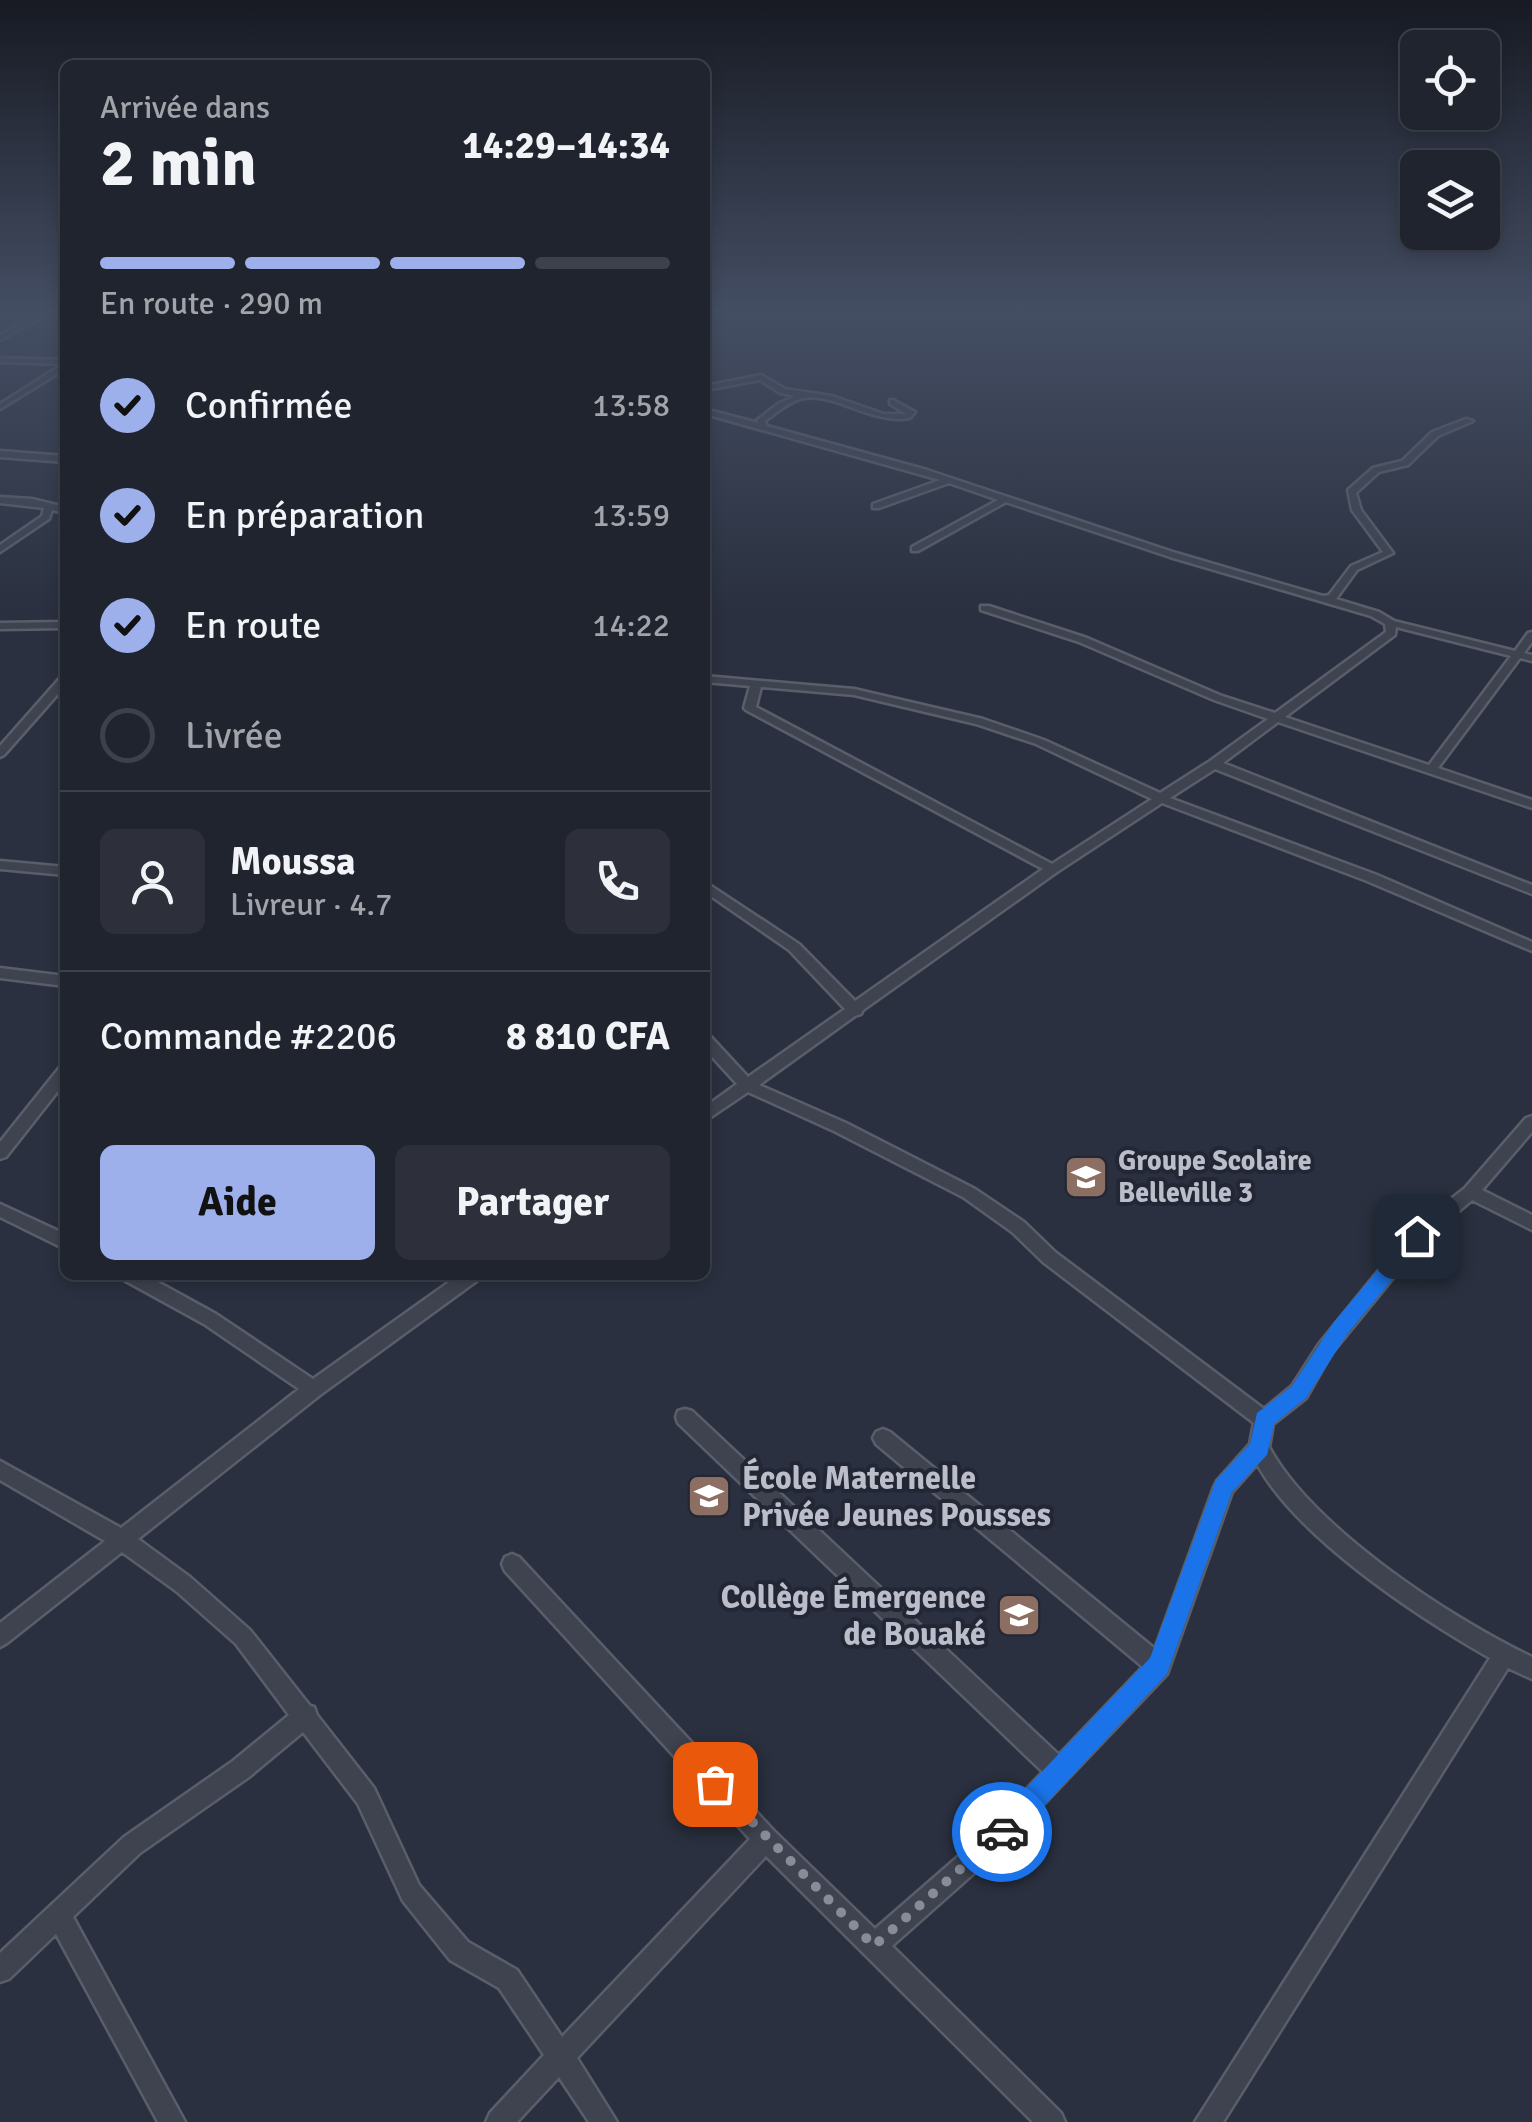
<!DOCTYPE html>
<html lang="fr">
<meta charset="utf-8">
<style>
body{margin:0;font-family:Signika,sans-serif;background:#2d303b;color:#f1f3f6;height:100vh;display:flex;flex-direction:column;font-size:38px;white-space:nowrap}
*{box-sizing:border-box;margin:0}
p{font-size:32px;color:#a2a4aa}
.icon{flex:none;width:55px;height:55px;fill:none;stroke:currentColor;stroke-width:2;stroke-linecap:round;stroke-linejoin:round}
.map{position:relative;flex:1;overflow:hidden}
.sheet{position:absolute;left:60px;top:60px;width:650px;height:1220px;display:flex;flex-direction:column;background:#20242f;border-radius:15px;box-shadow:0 5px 15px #0003,0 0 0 2px #3d414b}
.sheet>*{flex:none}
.tools{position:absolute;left:1400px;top:30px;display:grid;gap:20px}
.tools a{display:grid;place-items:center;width:100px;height:100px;border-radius:15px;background:#20242f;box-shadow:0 5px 15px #0003,0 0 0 2px #3d414b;font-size:50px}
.pin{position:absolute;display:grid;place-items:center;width:85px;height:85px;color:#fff;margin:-42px;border-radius:20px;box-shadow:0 5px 15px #0006}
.courier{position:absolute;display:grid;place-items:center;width:100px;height:100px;margin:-50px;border:8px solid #1a73e8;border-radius:50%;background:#fff;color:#222;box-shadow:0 2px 12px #0007}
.overview em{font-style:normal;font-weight:700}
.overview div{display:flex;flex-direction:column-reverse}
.overview{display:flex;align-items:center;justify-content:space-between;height:170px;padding:0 40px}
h1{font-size:65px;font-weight:700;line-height:75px}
.bar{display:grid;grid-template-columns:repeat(4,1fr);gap:15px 10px;align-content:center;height:120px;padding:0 40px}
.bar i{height:12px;border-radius:8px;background:#3d414b}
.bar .active{background:#9eb0ec}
.bar p{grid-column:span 4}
.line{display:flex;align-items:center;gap:25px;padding:0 40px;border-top:2px solid #3d414b}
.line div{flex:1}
.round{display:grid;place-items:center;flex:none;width:105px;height:105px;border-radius:15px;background:#2d303b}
ol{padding:0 40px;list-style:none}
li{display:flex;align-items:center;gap:30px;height:110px}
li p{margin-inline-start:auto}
li .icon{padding:10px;border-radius:50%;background:#9eb0ec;color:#111;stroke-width:4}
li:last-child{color:#a2a4aa}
li i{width:55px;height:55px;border:5px solid #3d414b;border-radius:50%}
.primary-button{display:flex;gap:20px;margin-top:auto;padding:20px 40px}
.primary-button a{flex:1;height:115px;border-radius:15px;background:#9eb0ec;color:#111;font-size:40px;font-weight:700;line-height:115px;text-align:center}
.primary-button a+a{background:#2d303b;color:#f1f3f6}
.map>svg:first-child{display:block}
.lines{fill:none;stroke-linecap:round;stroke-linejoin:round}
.minor-casing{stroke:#595e6a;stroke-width:5}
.minor{fill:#3e434f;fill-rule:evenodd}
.route{fill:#1a73e8}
.done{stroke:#888c99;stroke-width:10;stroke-dasharray:0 18}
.labels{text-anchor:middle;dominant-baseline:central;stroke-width:8;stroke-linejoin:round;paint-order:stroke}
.poi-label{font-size:28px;font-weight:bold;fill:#bbbeca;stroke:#232735;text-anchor:start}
.near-poi-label{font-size:32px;font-weight:bold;fill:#bbbeca;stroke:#232735;text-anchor:start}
</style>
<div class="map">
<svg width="1532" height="2122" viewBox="0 0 1532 2122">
<rect width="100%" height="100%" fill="#2a303f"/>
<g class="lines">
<g class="minor-casing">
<g id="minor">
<path d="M41 314H49L0 340V335Z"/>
<path d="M0 358 65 360V369L0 409V404L63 364 0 362Z"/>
<path d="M761 375 785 389 832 396 884 414H906L890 404V400H893L915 412 910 418C870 425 833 390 800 399 787 403 776 413 765 421L767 426 927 470 1176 553 1323 596 1329 595 1351 566 1383 552 1352 510 1348 490 1373 468 1402 461 1432 432 1466 419 1473 421 1438 436 1408 465 1379 472 1356 493 1361 510 1393 553 1357 570 1336 599 1379 612 1394 621 1515 651 1528 633 1532 632V642L1524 653 1532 655V661L1520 658 1438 768 1532 800V808L1278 722 1223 763 1532 885V894L1215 769 1170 798 1377 875 1532 942V951L1367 881 1162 803 1057 872 863 1010 861 1014 855 1016 759 1085 846 1123 975 1189 1024 1222 1055 1252 1264 1409 1292 1386 1319 1344 1411 1231 1465 1188 1526 1118 1532 1116V1132L1482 1190 1532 1215V1230L1472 1200 1423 1241 1331 1354 1306 1398 1273 1424 1269 1447C1312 1527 1450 1618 1532 1657V1679L1508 1668 1223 2122H1195L1490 1658C1416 1616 1298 1538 1257 1464L1232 1492 1167 1674 999 1851 892 1946 1061 2113 1065 2122H1033L766 1856 577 2058 617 2122H589L559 2077 517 2122H486L490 2113 544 2055 499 1988 450 1960 403 1901 358 1804 303 1732 249 1777 140 1853 73 1917 185 2122H158L56 1934 9 1979 0 1982V1953L124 1837 233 1761 289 1715 236 1644 176 1591 122 1552 7 1643 0 1647V1623L105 1541 0 1480V1461L121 1528 299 1389 204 1324 124 1280 121 1275H145L216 1314 313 1379 459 1275H481L478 1280 320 1395 138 1539 190 1577 250 1630 310 1706 314 1707 317 1715 374 1788 419 1885 468 1942 517 1970 562 2037 750 1839 505 1571 502 1564 505 1557 512 1554 519 1557 774 1831 875 1929 983 1835 1043 1772 678 1423 676 1417 678 1411 685 1409 692 1411 1059 1755 1143 1667 876 1444 873 1438 876 1432 883 1429 890 1432 1155 1649 1214 1487 1217 1481 1250 1444 1254 1423 1043 1262 1012 1232 963 1197 834 1131 748 1092 705 1121V1107L737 1084 705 1049V1035L710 1036 748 1077 845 1009 789 950 705 892V882L799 944 855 1001 1043 869 746 710 744 708 750 686 705 682V676L854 689 983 719 1044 740 1160 793 1210 761 1268 719 1214 700 1079 642 981 610V606H989L1087 638 1222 696 1275 713 1386 632 1385 624 1371 616 1170 557 1006 502 918 551H912V547L998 500 949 483 879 508H873V504L940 480 705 414V409L758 423 757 420 778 404 795 396 780 393 760 380 705 390V386ZM1396 627 1511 656 1429 765 1285 717 1395 635ZM761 687 854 695 976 724 1036 744 1152 799 1052 864 756 707Z"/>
<path d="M0 451 65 456V462L0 457Z"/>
<path d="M0 497 32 499 65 507V513L52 510 49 519 0 552V545L42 516 44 508 0 503Z"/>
<path d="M65 622V628L0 629V623Z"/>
<path d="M65 676V686L4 755 0 757V746L61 677Z"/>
<path d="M0 861 65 867V875L0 869Z"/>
<path d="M0 968 65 976V986L0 978Z"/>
<path d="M65 1066V1082L6 1157 0 1159V1142L60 1067Z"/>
<path d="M0 1204 65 1234V1249L0 1217Z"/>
</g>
</g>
<use href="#minor" class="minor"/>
</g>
<linearGradient id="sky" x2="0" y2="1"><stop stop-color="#171a23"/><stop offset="0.51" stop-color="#444e63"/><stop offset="1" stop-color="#444e63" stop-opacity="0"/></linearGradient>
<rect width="1532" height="611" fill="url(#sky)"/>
<path class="route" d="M1417 1229 1424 1231V1241L1348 1333 1306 1398 1274 1424 1267 1455 1232 1492 1167 1674 1011 1841 1002 1844 993 1841 989 1832 993 1823 1150 1658 1216 1480 1250 1444 1257 1413 1292 1386 1334 1322 1411 1231Z"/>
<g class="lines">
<path class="done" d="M715 1784 874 1946 1002 1832"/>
</g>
<defs>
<g id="school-square" transform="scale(2.25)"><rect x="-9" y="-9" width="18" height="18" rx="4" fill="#8d6e63" stroke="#232735"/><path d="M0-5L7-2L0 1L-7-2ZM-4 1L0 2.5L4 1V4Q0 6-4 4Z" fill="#fff"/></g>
</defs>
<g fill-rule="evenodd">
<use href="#school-square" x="1086" y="1177"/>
<use href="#school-square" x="709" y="1496"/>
<use href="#school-square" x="1019" y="1615"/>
</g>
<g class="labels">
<g class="poi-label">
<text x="1118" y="1161">Groupe Scolaire<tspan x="1118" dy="32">Belleville 3</tspan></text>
</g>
<g class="near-poi-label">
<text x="742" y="1478">École Maternelle<tspan x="742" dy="37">Privée Jeunes Pousses</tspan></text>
<text x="986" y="1597" text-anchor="end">Collège Émergence<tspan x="986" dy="37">de Bouaké</tspan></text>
</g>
</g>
</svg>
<div class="tools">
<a><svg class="icon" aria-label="locate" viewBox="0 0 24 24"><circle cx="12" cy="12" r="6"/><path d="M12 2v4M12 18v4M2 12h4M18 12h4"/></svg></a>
<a><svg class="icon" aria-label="layers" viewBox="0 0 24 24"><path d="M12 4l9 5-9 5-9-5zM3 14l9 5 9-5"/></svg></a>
</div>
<div class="pin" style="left:715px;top:1784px;background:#ea580c"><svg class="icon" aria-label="bag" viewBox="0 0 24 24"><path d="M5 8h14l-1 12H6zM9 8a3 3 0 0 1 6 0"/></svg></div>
<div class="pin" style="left:1417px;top:1236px;background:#1f2937"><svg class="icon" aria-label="home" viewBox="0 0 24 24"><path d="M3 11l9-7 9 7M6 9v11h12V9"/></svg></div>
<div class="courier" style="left:1002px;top:1832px"><svg class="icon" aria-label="car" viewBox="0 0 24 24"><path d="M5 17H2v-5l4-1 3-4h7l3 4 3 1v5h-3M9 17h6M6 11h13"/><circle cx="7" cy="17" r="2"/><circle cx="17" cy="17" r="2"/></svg></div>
<section class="sheet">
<div class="overview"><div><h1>2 min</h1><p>Arrivée dans</p></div><em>14:29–14:34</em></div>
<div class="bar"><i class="active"></i><i class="active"></i><i class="active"></i><i></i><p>En route · 290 m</p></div>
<ol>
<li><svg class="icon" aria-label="check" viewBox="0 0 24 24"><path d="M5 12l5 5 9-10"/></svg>Confirmée<p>13:58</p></li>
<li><svg class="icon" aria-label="check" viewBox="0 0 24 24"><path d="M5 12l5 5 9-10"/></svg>En préparation<p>13:59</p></li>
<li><svg class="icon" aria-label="check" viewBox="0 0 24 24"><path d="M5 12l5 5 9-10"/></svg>En route<p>14:22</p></li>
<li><i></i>Livrée</li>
</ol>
<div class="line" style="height:180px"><a class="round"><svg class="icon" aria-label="person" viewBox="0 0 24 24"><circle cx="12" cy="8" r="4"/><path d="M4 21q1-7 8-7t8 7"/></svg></a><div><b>Moussa</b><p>Livreur · 4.7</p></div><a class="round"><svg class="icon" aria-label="phone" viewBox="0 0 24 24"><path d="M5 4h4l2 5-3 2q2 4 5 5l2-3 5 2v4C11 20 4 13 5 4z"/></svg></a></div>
<div class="line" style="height:130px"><div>Commande #2206</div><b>8 810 CFA</b></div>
<div class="primary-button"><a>Aide</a><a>Partager</a></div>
</section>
</div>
